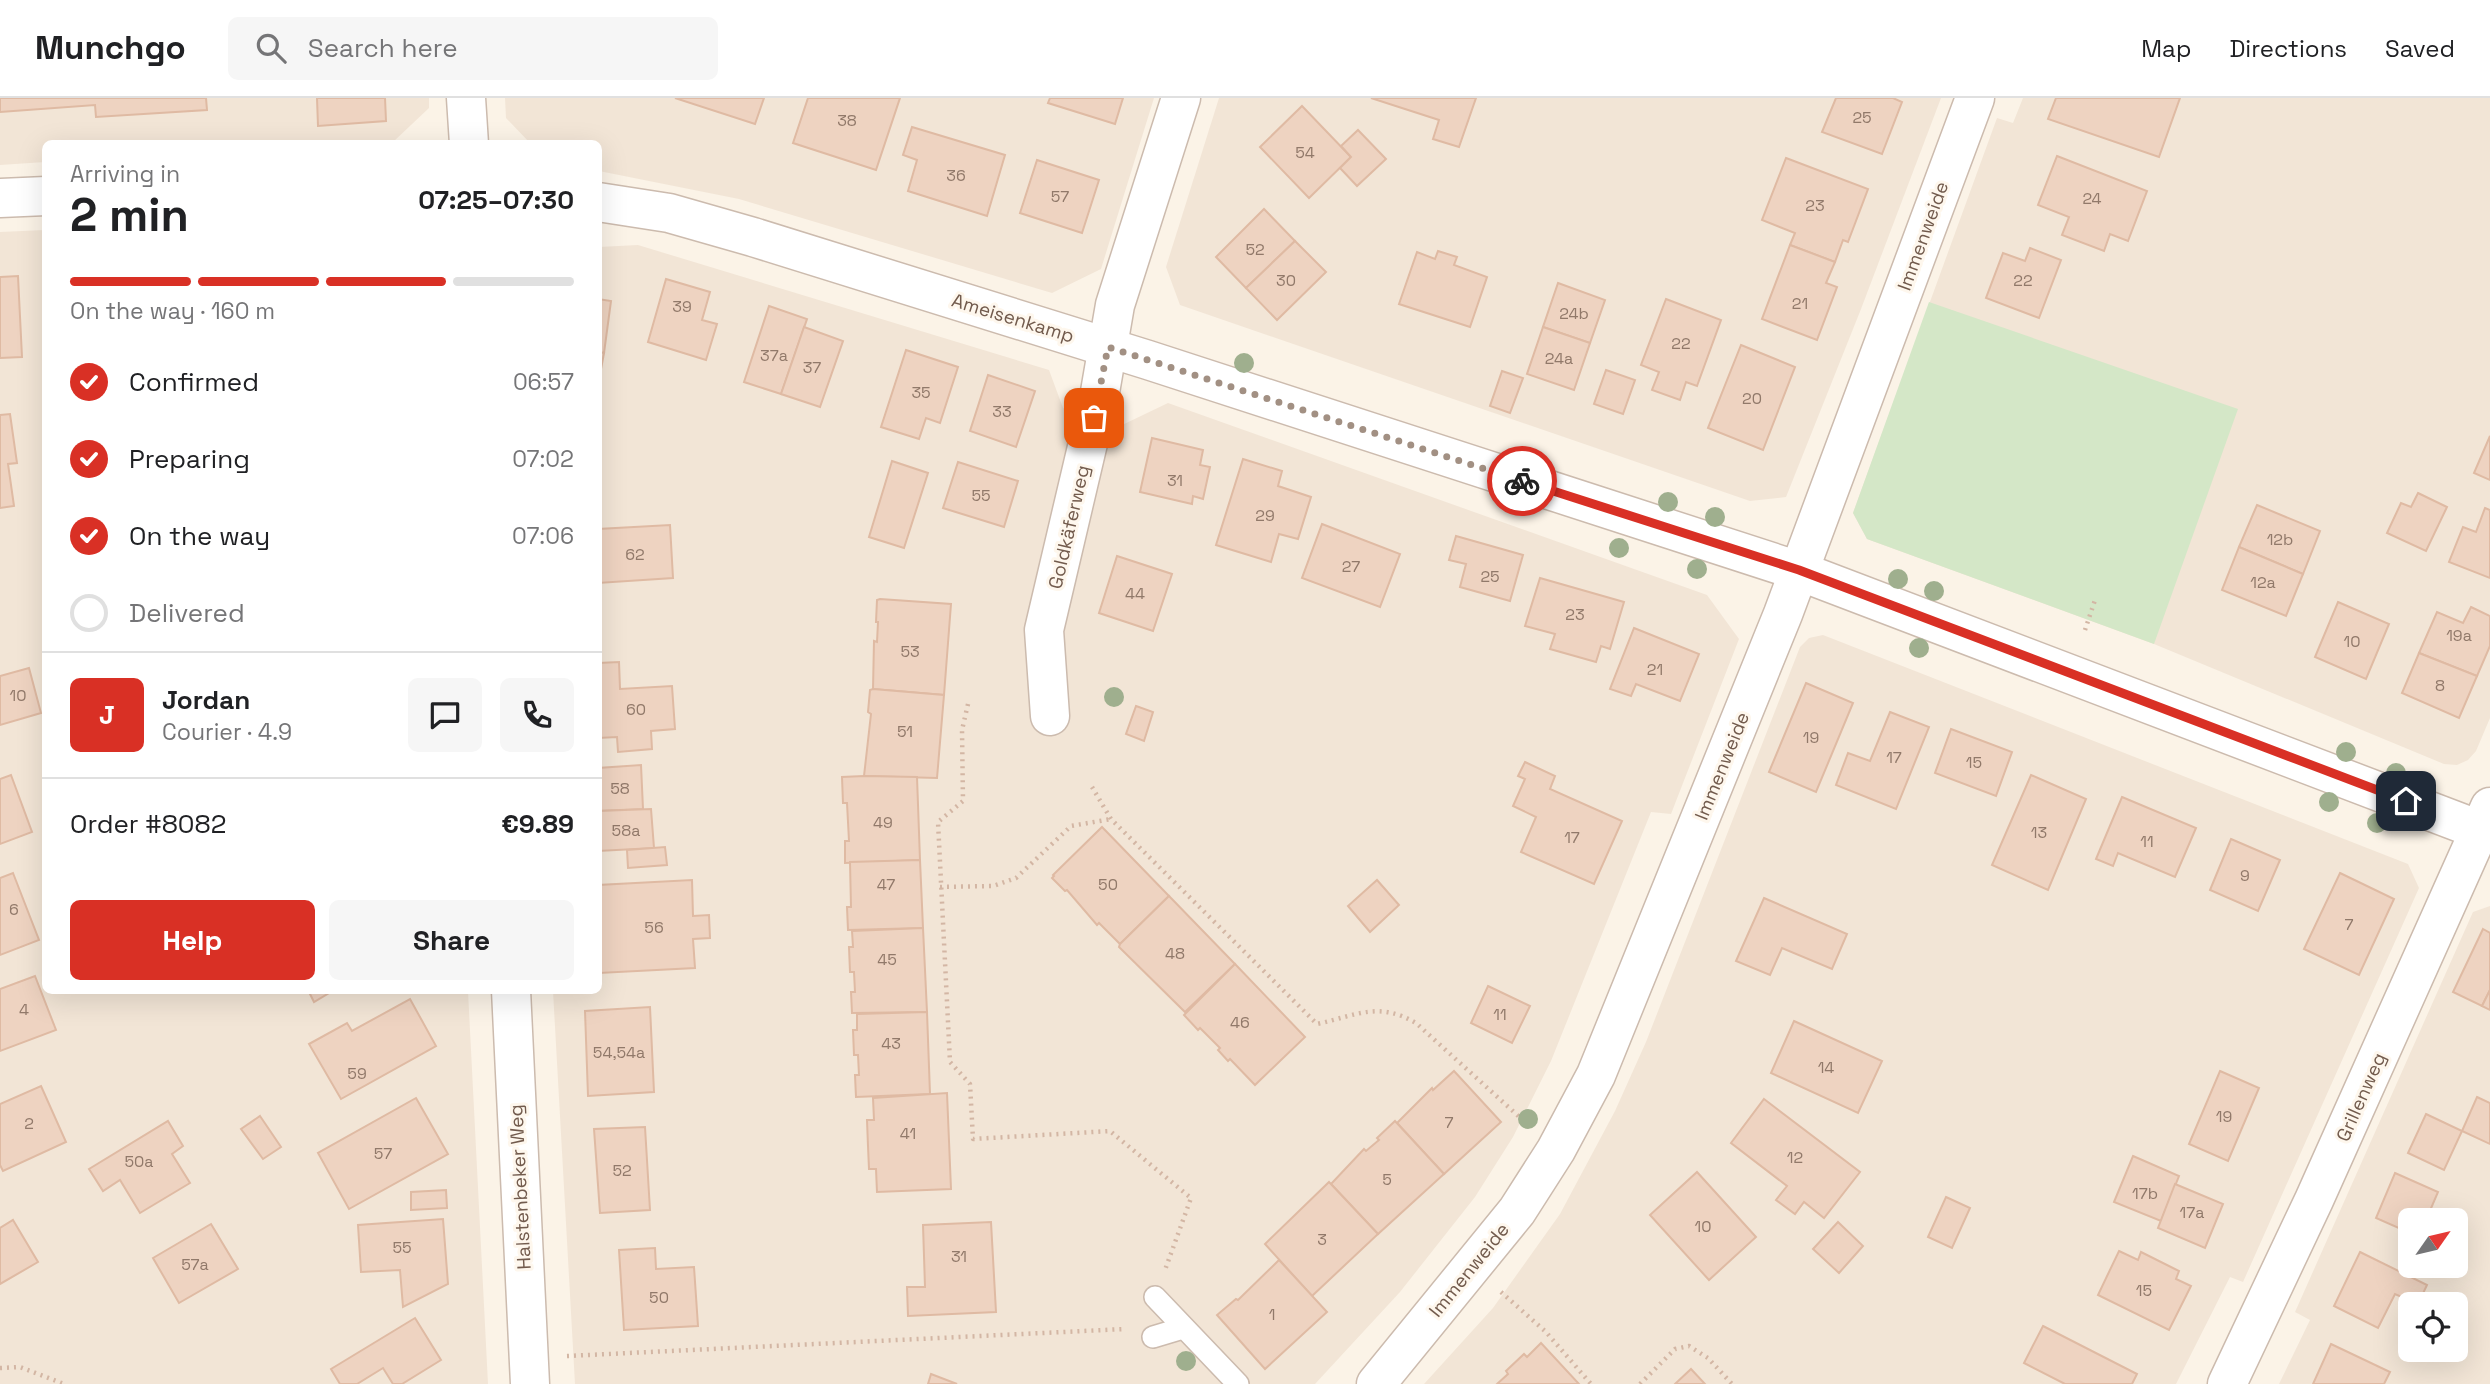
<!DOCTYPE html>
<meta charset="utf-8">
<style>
body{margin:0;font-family:"Space Grotesk",sans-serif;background:#f6f6f6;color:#202124;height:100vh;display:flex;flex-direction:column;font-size:26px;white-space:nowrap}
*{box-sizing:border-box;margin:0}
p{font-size:23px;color:#757577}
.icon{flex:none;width:38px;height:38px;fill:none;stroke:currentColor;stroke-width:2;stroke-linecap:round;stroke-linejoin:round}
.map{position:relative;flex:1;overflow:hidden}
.drawer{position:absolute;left:42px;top:42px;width:560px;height:854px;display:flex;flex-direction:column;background:#fff;border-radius:10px;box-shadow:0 7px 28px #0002}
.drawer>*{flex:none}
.needle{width:46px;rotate:56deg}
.controls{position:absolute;left:2398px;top:1110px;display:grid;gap:14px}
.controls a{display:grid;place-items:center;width:70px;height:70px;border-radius:10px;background:#fff;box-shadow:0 7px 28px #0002;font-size:35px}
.pin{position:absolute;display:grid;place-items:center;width:60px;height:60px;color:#fff;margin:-30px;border-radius:14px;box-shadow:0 4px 10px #0006}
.courier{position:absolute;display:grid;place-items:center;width:70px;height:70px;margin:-35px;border:5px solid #d93025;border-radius:50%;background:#fff;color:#222;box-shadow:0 2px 9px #0007}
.head em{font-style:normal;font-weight:600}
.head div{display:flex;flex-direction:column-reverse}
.head{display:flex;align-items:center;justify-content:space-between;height:119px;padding:0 28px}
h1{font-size:46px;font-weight:600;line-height:52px}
.bar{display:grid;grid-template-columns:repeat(4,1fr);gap:10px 7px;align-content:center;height:84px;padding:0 28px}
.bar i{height:9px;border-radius:5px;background:#e0e0e0}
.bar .current{background:#d93025}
.bar p{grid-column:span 4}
.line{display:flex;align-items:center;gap:18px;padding:0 28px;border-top:2px solid #e0e0e0}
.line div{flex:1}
.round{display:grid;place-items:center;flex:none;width:74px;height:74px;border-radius:10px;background:#f6f6f6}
ol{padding:0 28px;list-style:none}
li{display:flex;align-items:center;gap:21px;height:77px}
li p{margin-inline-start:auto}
li .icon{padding:7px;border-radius:50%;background:#d93025;color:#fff;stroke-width:4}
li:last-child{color:#757577}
li i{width:38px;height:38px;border:4px solid #e0e0e0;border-radius:50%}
.button{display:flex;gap:14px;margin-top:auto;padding:14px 28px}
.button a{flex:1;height:80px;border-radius:10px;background:#d93025;color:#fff;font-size:28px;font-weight:600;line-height:80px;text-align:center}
.button a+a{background:#f6f6f6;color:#202124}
header{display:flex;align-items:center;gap:42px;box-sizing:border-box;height:98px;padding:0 35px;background:#fff;border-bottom:2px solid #e0e0e0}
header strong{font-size:33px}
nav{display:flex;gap:38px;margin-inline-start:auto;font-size:24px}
.search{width:490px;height:63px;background:#f6f6f6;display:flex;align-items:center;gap:18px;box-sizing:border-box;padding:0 24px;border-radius:10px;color:#757577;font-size:26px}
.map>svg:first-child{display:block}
.residential{fill:#f2e5d6;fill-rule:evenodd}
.green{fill:#d4e7c7}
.building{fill:#eed3c1;stroke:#dfbaa3;stroke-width:2}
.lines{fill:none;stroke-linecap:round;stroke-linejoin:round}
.service-casing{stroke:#ccbbae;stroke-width:24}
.minor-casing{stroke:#ccbbae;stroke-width:41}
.path{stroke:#d3b6a4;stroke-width:4.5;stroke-dasharray:2 5;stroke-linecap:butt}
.service{stroke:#fff;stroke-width:21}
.minor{stroke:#fff;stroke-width:38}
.tree{fill:#9faf8e}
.done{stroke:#a29083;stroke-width:7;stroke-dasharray:0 12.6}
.route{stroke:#d93025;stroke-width:9}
.labels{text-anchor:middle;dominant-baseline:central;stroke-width:6;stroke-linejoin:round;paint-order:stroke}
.number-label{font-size:16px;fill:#91796a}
.street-label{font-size:19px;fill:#725b4d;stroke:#fef7ed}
</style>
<header>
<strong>Munchgo</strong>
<div class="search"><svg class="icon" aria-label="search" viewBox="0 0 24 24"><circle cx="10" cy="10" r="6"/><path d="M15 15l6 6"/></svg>Search here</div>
<nav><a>Map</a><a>Directions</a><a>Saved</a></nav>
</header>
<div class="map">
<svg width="2490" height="1286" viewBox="0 0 2490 1286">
<rect width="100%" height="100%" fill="#fbf3e7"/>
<g class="residential">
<path d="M0 0H429V10L393 44 46 46 45 64 0 67Z"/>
<path d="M505 0H1154L1101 171 1052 195 739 101 599 73 598 46 530 45 506 20Z"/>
<path d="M1219 0H1941L1861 211 1786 399 1750 403 1180 207 1166 169Z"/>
<path d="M2023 0H2490V620L2476 653 2468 662 2457 667 2444 666 2154 546 1867 441 1853 415 1997 20 2013 25Z"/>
<path d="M45 132 46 892 468 893 488 1286H0V134Z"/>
<path d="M638 147 1049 272 1063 310 1118 329 1168 305 1707 497 1739 541 1671 716 1651 714 1551 963 1513 1039 1475 1099 1400 1194 1315 1286H575L553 893 598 892 599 149Z"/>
<path d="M1823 537 2408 766 2419 790 2243 1184 2230 1179 2176 1286H1424L1493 1210 1560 1116 1615 1013 1646 944 1800 549 1809 540Z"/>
<path d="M2490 808V1286H2279L2310 1222 2295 1214 2473 814ZM2410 1122H2455V1167H2410ZM2410 1206H2455V1251H2410Z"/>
</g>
<path class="green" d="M1929 204 2238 311 2154 546 1867 441 1853 415Z"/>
<g class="building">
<path d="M0 0H206L207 12 96 19 95 7 0 14Z"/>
<path d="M317 0H385L386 23 318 28Z"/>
<path d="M675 0H764L755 26Z"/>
<path d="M808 0H900L876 72 793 45Z"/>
<path d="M1050 0H1123L1115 26 1048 5Z"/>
<path d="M1371 0H1476L1459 49 1433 41 1439 22Z"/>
<path d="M1836 0H1893L1902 4 1882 56 1822 34Z"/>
<path d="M2056 0H2180L2159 59 2048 21Z"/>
<path d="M1302 8 1351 59 1309 100 1260 49Z"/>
<path d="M912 29 1005 57 987 118 908 93 917 62 903 57Z"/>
<path d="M1358 32 1386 61 1357 88 1340 70 1351 59 1341 48Z"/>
<path d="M2057 58 2147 93 2128 143 2110 136 2104 153 2062 137 2069 119 2038 107Z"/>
<path d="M1786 60 1868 91 1848 144 1843 142 1835 164 1790 147 1795 135 1762 122Z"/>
<path d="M1037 62 1099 82 1082 135 1020 115Z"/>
<path d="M1264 111 1295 143 1246 190 1216 159Z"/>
<path d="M1295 143 1326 174 1277 222 1246 190Z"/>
<path d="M1790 147 1835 164 1826 185 1837 189 1817 242 1762 221Z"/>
<path d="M2030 150 2061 162 2039 220 1986 200 2003 155 2025 163Z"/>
<path d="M1438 153 1457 159 1454 167 1487 179 1470 229 1399 206 1417 154 1435 161Z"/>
<path d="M18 178 22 259 0 260V179Z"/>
<path d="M666 181 710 194 702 222 717 226 706 262 648 244Z"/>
<path d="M1558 185 1605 202 1590 245 1543 229Z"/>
<path d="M598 201 611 203 604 255 598 254Z"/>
<path d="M1666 201 1721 222 1697 288 1686 284 1680 302 1652 292 1659 274 1641 267Z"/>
<path d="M769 208 807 221 781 296 744 284Z"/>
<path d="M804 229 843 243 820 309 781 296Z"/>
<path d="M1543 229 1590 245 1574 292 1527 276Z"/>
<path d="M1741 247 1795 269 1763 352 1708 330Z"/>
<path d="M906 252 958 269 940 325 926 320 919 341 881 329Z"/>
<path d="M598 254 604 255 598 287Z"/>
<path d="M1606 272 1635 282 1623 316 1594 306Z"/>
<path d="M1502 273 1523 280 1510 315 1490 308Z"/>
<path d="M988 277 1035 293 1016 349 970 333Z"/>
<path d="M10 316 17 365 8 366 14 408 0 410V317Z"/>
<path d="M2490 338V382L2474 375Z"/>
<path d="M1152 340 1203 352 1200 367 1210 369 1203 401 1193 398 1192 406 1140 394Z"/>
<path d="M1243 361 1282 373 1278 388 1311 399 1298 441 1279 436 1271 464 1216 447Z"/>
<path d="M892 363 928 375 904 450 869 439Z"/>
<path d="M958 364 1018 383 1004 429 943 410Z"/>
<path d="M2418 395 2447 409 2426 453 2387 435 2401 405 2411 409Z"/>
<path d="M2257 407 2320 433 2303 476 2239 449Z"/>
<path d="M2485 410 2490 412V480L2449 464 2463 429 2476 434Z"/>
<path d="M1322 426 1400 456 1380 509 1302 480Z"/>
<path d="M670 427 673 480 598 485V431Z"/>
<path d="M1456 438 1523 457 1510 503 1460 489 1466 466 1449 462Z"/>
<path d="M2239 449 2303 476 2286 518 2222 492Z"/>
<path d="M1117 458 1172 476 1153 533 1099 515Z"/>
<path d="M1540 480 1624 504 1610 551 1601 548 1596 564 1550 551 1555 536 1525 528Z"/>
<path d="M880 501 951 506 944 597 873 591 874 543 877 544 878 524H876L877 502Z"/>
<path d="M2338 504 2389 526 2366 581 2315 559Z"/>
<path d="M2471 509 2490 518V548L2477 578 2419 555 2437 514 2463 525Z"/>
<path d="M1634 530 1699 556 1680 603 1636 586 1631 598 1610 591Z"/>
<path d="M2419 555 2477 578 2459 620 2402 595Z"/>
<path d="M619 564 620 591 672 588 675 631 651 633 652 651 618 654 617 639 598 640V565Z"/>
<path d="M29 570 41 615 0 627V578Z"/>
<path d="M1806 585 1853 605 1816 694 1769 674Z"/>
<path d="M873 591 944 597 937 680 864 678 871 616 868 614 870 592Z"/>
<path d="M1136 608 1153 614 1144 643 1126 636Z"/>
<path d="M1890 614 1929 629 1896 711 1836 687 1848 655 1870 663Z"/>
<path d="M1951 631 2012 654 1996 698 1935 675Z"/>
<path d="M1525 664 1555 678 1550 691 1622 723 1594 786 1521 754 1536 719 1513 708 1525 681 1518 678Z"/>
<path d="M641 667 643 711 598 713V670Z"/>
<path d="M11 677 32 734 0 746V681Z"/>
<path d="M2031 677 2086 701 2048 792 1992 767Z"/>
<path d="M864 678 917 679 920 762 845 765V743H849L847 705H843L842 679Z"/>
<path d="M2122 699 2196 730 2175 779 2118 755 2113 768 2096 761Z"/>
<path d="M651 711 654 750 598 753V713Z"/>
<path d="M1102 729 1169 798 1120 846 1099 825 1097 827 1067 792 1065 793 1052 780 1054 778 1053 777Z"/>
<path d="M2231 741 2280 762 2258 813 2210 792Z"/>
<path d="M665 749 667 767 628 770 627 752Z"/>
<path d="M920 762 923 830 848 832 847 809H851L850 764Z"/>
<path d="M13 775 39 842 0 857V780Z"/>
<path d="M2340 775 2394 801 2359 877 2304 851Z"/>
<path d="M692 782 693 818 709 817 710 840 693 841 695 870 599 875 598 787Z"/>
<path d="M1377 782 1399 807 1370 834 1348 808Z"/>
<path d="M1169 798 1235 866 1185 914 1119 849 1120 846Z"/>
<path d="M1764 800 1847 836 1832 871 1782 850 1770 877 1736 863Z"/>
<path d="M923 830 927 914 852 915 851 894H855L854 874H850L849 849H853L852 833Z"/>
<path d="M2483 831 2490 835V892L2482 908 2453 894Z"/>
<path d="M1235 866 1305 939 1255 987 1230 961 1228 963 1218 952 1220 950 1200 930 1198 932 1184 917Z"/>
<path d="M35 878 56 932 0 953V891Z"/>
<path d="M1488 888 1530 908 1512 945 1471 925Z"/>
<path d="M308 892H334L314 904Z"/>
<path d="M2490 892V912L2482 908Z"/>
<path d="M410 901 436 948 341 1001 309 946 347 925 352 933Z"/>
<path d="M650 909 654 994 588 998 585 913Z"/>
<path d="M927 914 930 996 856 999 855 977H859L858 957H854L853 932H857V916Z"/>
<path d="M1794 923 1882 963 1858 1015 1771 975Z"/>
<path d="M1454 973 1501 1024 1444 1076 1397 1025 1432 990 1433 992Z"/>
<path d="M2220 973 2259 990 2228 1063 2189 1046Z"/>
<path d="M41 988 66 1044 3 1073 0 1067V1006Z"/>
<path d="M947 995 951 1091 877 1094 876 1071H869L868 1048 867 1022H874L873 1000Z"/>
<path d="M2477 999 2490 1005V1046L2462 1033Z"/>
<path d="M416 1000 448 1056 349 1111 318 1055Z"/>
<path d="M1764 1001 1860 1074 1824 1120 1804 1104 1795 1116 1776 1102 1787 1088 1731 1045Z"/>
<path d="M2426 1016 2462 1033 2444 1072 2408 1055Z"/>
<path d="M260 1018 281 1049 263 1061 241 1031Z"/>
<path d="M168 1023 183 1048 172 1056 190 1085 140 1115 120 1082 103 1093 89 1071Z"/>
<path d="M1395 1023 1444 1076 1378 1136 1331 1086 1364 1051 1366 1053 1379 1042 1377 1040Z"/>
<path d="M645 1029 650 1112 600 1115 594 1031Z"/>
<path d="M2133 1058 2179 1078 2161 1123 2114 1104Z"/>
<path d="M1697 1074 1756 1139 1709 1182 1650 1117Z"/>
<path d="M2395 1075 2438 1094 2426 1122H2410V1135L2376 1120Z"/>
<path d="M1329 1084 1378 1136 1312 1198 1265 1146Z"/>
<path d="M2175 1086 2223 1106 2205 1150 2158 1130Z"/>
<path d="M446 1092 447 1110 411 1112V1094Z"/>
<path d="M1946 1099 1970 1110 1952 1150 1928 1139Z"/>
<path d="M443 1121 448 1186 403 1209 400 1172 361 1174 358 1127Z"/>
<path d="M13 1122 38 1164 0 1186V1130Z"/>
<path d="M991 1124 996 1214 908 1218 907 1189H925L923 1127Z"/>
<path d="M1838 1124 1863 1148 1839 1175 1813 1151Z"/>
<path d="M211 1126 238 1171 179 1205 153 1160Z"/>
<path d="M655 1150 656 1171 694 1169 698 1228 624 1232 619 1152Z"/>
<path d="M2119 1153 2138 1162 2141 1154 2179 1173 2176 1181 2191 1188 2169 1232 2098 1197Z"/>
<path d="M2360 1154 2427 1187 2418 1206 2395 1196 2378 1230 2334 1208Z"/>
<path d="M1279 1162 1327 1214 1265 1271 1217 1217 1236 1201 1238 1202Z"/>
<path d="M415 1220 441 1262 402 1286H393L383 1270 357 1286H340L331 1271Z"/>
<path d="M2043 1228 2137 1276 2132 1286H2065L2024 1265Z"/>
<path d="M1541 1245 1579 1286H1497L1508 1276 1506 1273 1524 1256 1527 1259Z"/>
<path d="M2331 1246 2390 1274 2384 1286H2313Z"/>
<path d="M1691 1271 1705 1286H1675Z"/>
<path d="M931 1276 957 1286H928Z"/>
</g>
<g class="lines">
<g class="service-casing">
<g id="service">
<path d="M1155 1199 1238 1286"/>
<path d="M1153 1239 1183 1230"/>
</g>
</g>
<g class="minor-casing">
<g id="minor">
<path d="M466 0 469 46"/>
<path d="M0 100 46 98"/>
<path d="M598 104 669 115 753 139 1148 262 1799 473 2490 736"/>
<path d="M1050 618 1044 532 1100 294 1115 207 1181 0"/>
<path d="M511 892 530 1286"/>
<path d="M1376 1286 1517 1113 1556 1052 1596 977 1783 516 1975 0"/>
<path d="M2227 1286 2314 1102 2490 709"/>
</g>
</g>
<g class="path">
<path d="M2085 532 2095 502"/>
<path d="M968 606 962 632 963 703 938 724 950 964 970 986 973 1041 1110 1033 1191 1100 1165 1172"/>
<path d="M1092 689 1111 721 1317 926C1358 917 1378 903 1416 925L1526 1025"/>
<path d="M940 789 993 788 1016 780 1071 728 1111 721"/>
<path d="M1501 1194 1546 1234 1591 1286"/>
<path d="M567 1258 1125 1231"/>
<path d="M0 1270 20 1269 64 1286"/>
<path d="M1640 1286 1675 1251 1689 1248 1708 1260 1732 1286"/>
</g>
<use href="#service" class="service"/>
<use href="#minor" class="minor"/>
</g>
<g class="tree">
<circle cx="1244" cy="265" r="10"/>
<circle cx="1668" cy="404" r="10"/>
<circle cx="1715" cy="419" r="10"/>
<circle cx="1619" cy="450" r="10"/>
<circle cx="1697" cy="471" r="10"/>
<circle cx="1898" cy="481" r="10"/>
<circle cx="1934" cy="493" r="10"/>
<circle cx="1919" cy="550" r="10"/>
<circle cx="1114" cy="599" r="10"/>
<circle cx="2346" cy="654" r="10"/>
<circle cx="2396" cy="675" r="10"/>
<circle cx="2329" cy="704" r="10"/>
<circle cx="2377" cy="725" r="10"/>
<circle cx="1528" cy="1021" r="10"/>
<circle cx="1186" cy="1263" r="10"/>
</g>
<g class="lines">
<path class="done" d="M1094 320 1108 249 1522 383"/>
<path class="route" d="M1522 383 1799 472 2406 703"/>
</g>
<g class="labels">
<g class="number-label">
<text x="1862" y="19">25</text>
<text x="847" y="22">38</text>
<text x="1305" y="54">54</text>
<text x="956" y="77">36</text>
<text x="1060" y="98">57</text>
<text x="2092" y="100">24</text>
<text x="1815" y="107">23</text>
<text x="1255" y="151">52</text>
<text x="1286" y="182">30</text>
<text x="2023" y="182">22</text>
<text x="1800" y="205">21</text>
<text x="682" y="208">39</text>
<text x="1574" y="215">24b</text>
<text x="1681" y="245">22</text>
<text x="774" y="257">37a</text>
<text x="1559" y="260">24a</text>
<text x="812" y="269">37</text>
<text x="921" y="294">35</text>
<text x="1752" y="300">20</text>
<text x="1002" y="313">33</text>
<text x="1175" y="382">31</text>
<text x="981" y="397">55</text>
<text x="1265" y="417">29</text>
<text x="2280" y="441">12b</text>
<text x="635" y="456">62</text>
<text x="1351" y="468">27</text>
<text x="1490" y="478">25</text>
<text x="2263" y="484">12a</text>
<text x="1135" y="495">44</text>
<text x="1575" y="516">23</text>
<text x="2459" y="537">19a</text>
<text x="2352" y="543">10</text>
<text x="910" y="553">53</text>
<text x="1655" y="571">21</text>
<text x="2440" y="587">8</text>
<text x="18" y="597">10</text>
<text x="636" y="611">60</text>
<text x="905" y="633">51</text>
<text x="1811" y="639">19</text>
<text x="1894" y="659">17</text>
<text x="1974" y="664">15</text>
<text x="620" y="690">58</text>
<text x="883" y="724">49</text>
<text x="626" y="732">58a</text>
<text x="2039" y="734">13</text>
<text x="1572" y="739">17</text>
<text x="2147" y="743">11</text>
<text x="2245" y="777">9</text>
<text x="886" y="786">47</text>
<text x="1108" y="786">50</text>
<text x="14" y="811">6</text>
<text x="2349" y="826">7</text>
<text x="654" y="829">56</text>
<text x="1175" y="855">48</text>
<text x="887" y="861">45</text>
<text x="24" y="911">4</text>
<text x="1500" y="916">11</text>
<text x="1240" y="924">46</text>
<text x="891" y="945">43</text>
<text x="619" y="954">54,54a</text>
<text x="1826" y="969">14</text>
<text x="357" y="975">59</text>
<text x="2224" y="1018">19</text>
<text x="1449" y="1024">7</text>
<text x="29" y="1025">2</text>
<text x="908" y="1035">41</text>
<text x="383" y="1055">57</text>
<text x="1795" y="1059">12</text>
<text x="139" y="1063">50a</text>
<text x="622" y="1072">52</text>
<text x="1387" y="1081">5</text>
<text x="2145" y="1095">17b</text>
<text x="2192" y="1114">17a</text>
<text x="1703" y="1128">10</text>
<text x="1322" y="1141">3</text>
<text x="402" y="1149">55</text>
<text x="959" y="1158">31</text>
<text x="195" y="1166">57a</text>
<text x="2144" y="1192">15</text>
<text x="659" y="1199">50</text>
<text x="1272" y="1216">1</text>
</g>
<g class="street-label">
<text transform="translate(1923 138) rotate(-70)">Immenweide</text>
<text transform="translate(1013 220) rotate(17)">Ameisenkamp</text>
<text transform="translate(1069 429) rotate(-77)">Goldkäferweg</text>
<text transform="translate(1722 668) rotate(-68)">Immenweide</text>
<text transform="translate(2361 999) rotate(-66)">Grillenweg</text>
<text transform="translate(520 1089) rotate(-93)">Halstenbeker Weg</text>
<text transform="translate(1469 1172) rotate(-51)">Immenweide</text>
</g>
</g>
</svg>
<div class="controls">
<a><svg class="needle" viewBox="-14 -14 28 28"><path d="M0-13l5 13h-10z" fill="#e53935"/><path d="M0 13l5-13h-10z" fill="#757577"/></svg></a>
<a><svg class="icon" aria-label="locate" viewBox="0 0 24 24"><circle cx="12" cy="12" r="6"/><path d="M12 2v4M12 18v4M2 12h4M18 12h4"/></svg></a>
</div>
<div class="pin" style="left:1094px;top:320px;background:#ea580c"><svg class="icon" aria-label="bag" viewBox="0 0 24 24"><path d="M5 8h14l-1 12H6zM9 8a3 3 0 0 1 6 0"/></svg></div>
<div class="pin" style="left:2406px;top:703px;background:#1f2937"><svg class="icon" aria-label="home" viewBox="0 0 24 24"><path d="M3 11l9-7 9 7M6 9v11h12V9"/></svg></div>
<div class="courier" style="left:1522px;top:383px"><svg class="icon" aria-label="bike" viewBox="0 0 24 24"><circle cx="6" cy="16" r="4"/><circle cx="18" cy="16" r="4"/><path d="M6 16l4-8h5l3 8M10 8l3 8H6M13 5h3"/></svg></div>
<section class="drawer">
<div class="head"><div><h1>2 min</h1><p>Arriving in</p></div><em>07:25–07:30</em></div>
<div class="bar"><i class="current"></i><i class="current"></i><i class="current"></i><i></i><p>On the way · 160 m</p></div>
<ol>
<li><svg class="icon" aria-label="check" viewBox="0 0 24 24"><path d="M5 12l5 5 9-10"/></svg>Confirmed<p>06:57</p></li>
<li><svg class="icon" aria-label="check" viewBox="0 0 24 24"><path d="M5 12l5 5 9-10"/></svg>Preparing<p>07:02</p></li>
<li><svg class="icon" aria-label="check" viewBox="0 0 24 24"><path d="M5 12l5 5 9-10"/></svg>On the way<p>07:06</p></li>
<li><i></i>Delivered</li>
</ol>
<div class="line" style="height:126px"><b class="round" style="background:#d93025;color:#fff">J</b><div><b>Jordan</b><p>Courier · 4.9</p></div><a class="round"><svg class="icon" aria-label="chat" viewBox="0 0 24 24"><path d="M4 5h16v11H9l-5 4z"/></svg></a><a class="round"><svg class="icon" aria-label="phone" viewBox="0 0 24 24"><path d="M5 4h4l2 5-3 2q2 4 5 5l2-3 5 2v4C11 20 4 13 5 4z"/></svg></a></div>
<div class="line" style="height:91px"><div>Order #8082</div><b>€9.89</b></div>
<div class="button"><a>Help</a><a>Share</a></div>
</section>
</div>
